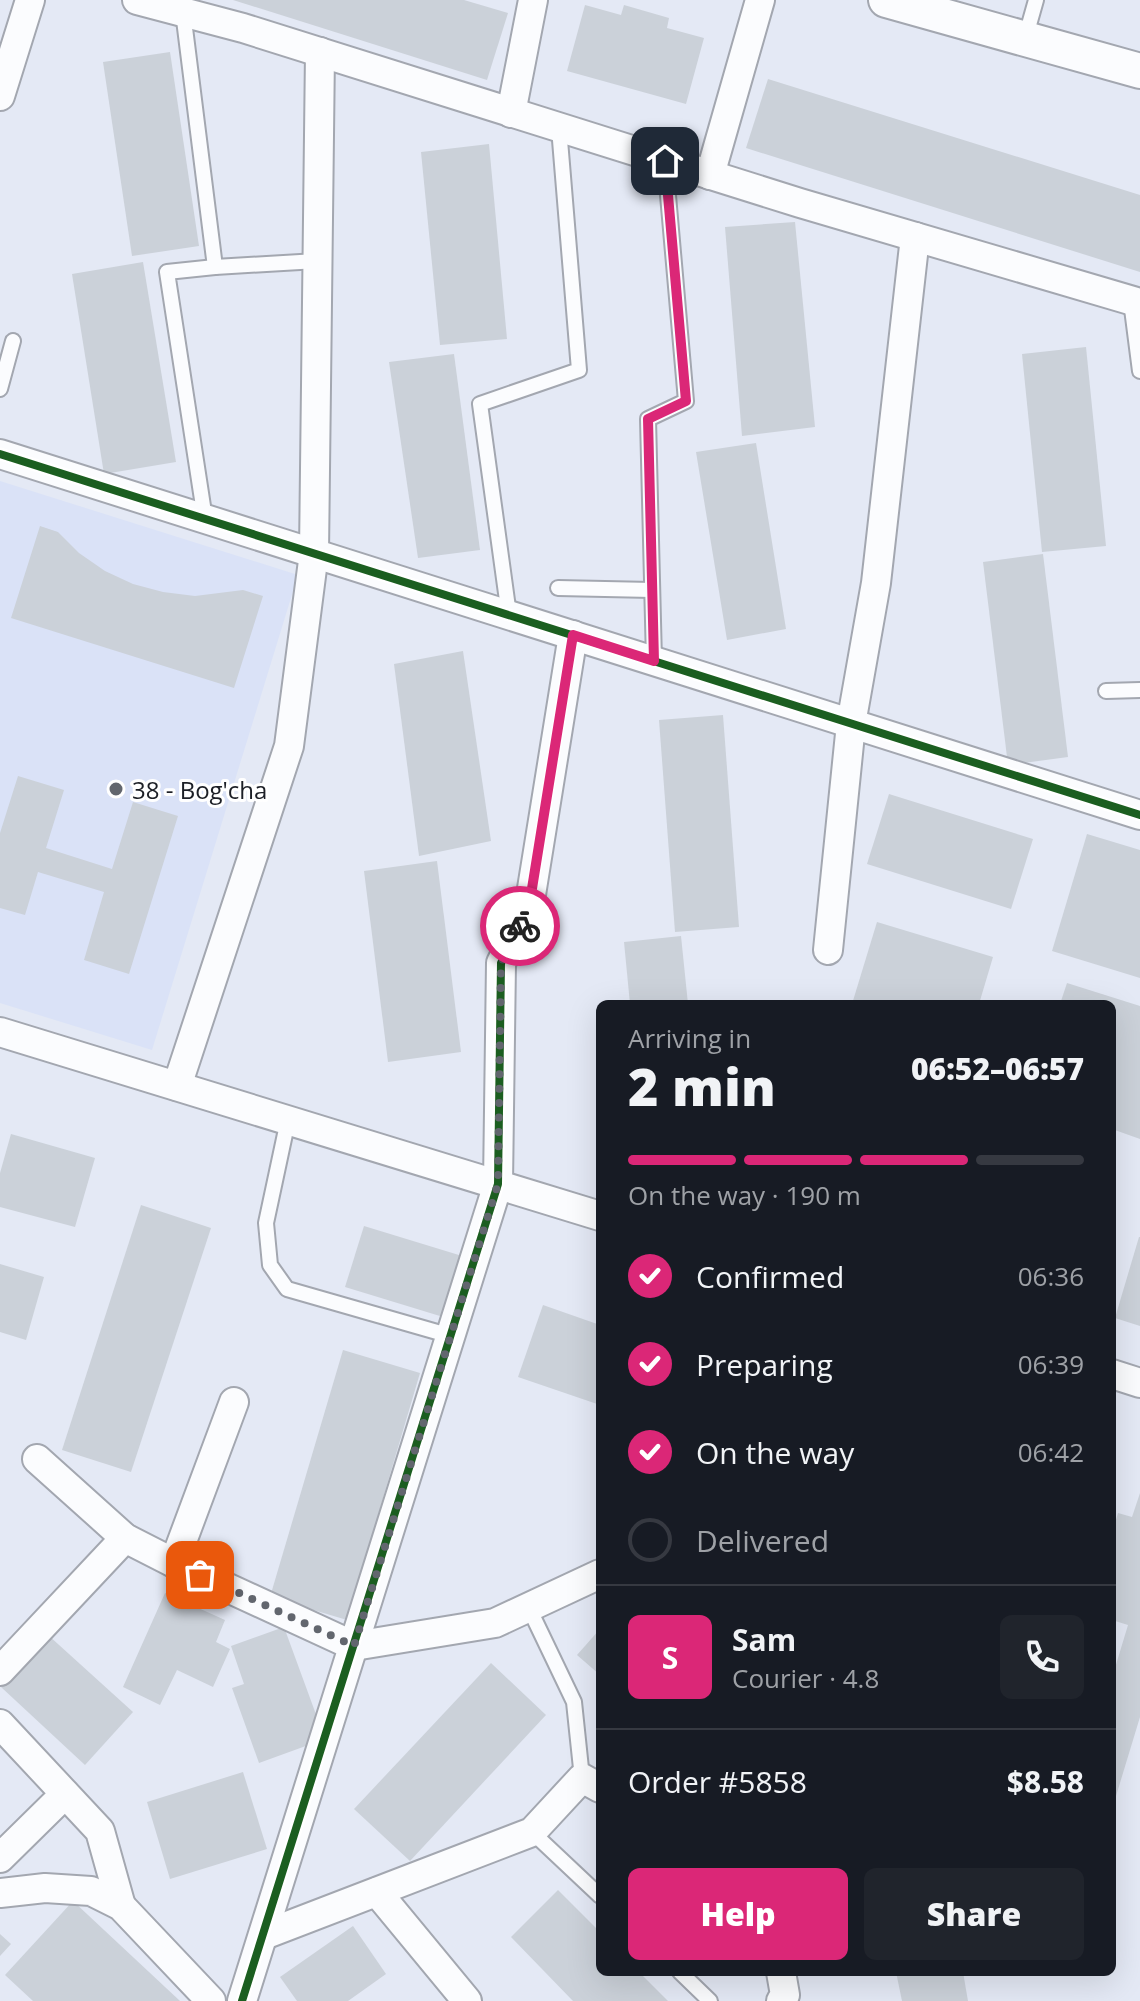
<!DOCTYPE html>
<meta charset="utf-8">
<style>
body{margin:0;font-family:"Open Sans",sans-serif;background:#20242c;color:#f1f3f6;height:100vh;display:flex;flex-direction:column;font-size:30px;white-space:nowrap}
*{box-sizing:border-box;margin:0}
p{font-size:26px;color:#9ea1a6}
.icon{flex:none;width:44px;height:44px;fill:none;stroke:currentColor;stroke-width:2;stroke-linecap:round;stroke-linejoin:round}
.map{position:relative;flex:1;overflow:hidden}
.sheet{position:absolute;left:596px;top:1000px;width:520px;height:976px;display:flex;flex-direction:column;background:#171b24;border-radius:12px;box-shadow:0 8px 32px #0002}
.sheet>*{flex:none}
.pin{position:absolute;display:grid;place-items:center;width:68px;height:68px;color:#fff;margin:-34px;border-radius:16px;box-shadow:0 4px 12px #0006}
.courier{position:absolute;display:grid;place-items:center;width:80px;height:80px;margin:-40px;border:6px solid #db2777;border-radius:50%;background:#fff;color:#222;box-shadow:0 2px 10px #0007}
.overview em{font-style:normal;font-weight:800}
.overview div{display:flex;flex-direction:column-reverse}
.overview{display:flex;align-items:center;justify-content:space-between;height:136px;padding:0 32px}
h1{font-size:52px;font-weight:800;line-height:60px}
.bar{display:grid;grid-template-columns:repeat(4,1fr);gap:12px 8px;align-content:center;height:96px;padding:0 32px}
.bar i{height:10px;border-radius:6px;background:#363941}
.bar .on{background:#db2777}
.bar p{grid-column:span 4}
.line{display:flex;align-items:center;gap:20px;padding:0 32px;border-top:2px solid #363941}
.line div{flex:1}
.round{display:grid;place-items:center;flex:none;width:84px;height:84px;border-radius:12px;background:#20242c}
ol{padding:0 32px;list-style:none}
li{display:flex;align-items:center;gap:24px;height:88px}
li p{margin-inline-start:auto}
li .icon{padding:8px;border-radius:50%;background:#db2777;color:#fff;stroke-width:4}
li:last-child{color:#9ea1a6}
li i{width:44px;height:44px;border:4px solid #363941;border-radius:50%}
.button{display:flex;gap:16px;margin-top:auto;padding:16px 32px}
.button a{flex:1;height:92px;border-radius:12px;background:#db2777;color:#fff;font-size:32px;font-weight:800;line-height:92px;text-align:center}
.button a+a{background:#20242c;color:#f1f3f6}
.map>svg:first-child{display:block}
.built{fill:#dae2f7}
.building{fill:#cbd1d9}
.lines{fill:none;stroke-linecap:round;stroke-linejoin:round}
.service-casing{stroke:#a3a7b0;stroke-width:18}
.minor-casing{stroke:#a3a7b0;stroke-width:32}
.tertiary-casing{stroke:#a3a7b0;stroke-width:38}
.service{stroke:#fbfcfe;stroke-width:14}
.minor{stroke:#fbfcfe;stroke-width:28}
.tertiary{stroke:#fbfcfe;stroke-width:34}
.cycleway-casing{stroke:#fff;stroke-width:13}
.cycleway{stroke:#1b5e20;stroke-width:8}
.done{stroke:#62666e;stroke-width:8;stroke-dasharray:0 14.4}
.route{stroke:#db2777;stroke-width:10}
.poi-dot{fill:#62666e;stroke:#fff;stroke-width:3}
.labels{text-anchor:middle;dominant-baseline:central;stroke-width:6;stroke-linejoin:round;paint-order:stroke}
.poi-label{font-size:24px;fill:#1c1f26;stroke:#fff;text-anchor:start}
</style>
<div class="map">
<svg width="1140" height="2001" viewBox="0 0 1140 2001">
<rect width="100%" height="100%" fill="#e4e9f5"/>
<path class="built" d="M0 481 298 575 152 1050 0 1003Z"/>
<g class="building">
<path d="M233 0H464L508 13 487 80Z"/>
<path d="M585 5 621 15 624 5 669 18 667 28 704 38 686 104 567 71Z"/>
<path d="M170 52 199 246 132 256 103 62Z"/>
<path d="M768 79 1140 195V272L746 148Z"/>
<path d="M489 144 507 339 440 345 421 152Z"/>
<path d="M795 222 815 427 742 436 725 227Z"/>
<path d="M143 262 176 462 104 474 72 274Z"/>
<path d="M1086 347 1106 546 1042 552 1022 354Z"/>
<path d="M454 354 480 550 418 558 389 362Z"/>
<path d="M756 443 786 629 727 640 696 452Z"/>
<path d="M40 526 58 532 79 553 105 571 133 584 163 592 195 596 243 590 263 596 234 688 11 618Z"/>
<path d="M1043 554 1068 757 1008 765 983 562Z"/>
<path d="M463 651 491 841 419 856 394 664Z"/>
<path d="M723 715 739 927 675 932 659 720Z"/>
<path d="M18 776 64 790 46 848 112 869 133 802 178 816 129 974 84 960 104 892 38 872 25 915 0 908V833Z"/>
<path d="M889 794 1033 839 1011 909 867 864Z"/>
<path d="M1087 834 1140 850V978L1052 951Z"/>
<path d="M437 861 461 1052 388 1062 364 871Z"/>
<path d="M877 922 993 957 979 1004H852Z"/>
<path d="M681 936 688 1004H630L624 942Z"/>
<path d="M1067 983 1140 1006V1139L1112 1129V1004H1060Z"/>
<path d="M11 1134 95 1158 75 1227 0 1207V1173Z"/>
<path d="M141 1205 211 1228 131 1472 62 1450Z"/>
<path d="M364 1226 472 1259 453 1320 345 1287Z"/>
<path d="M1139 1237H1140V1326L1115 1318Z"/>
<path d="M0 1264 44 1277 26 1340 0 1332Z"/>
<path d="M543 1305 600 1325V1405L518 1377Z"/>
<path d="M343 1350 420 1373 347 1620 270 1597Z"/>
<path d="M1140 1493V1717L1113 1806 1112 1678 1128 1625 1112 1620V1533L1118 1513 1132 1517Z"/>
<path d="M165 1593 225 1620 216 1642 230 1649 213 1687 177 1670 160 1705 123 1687Z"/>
<path d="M284 1627 325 1739 259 1763 232 1688 244 1684 231 1646Z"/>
<path d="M600 1629V1675L577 1655Z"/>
<path d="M48 1635 133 1712 85 1765 1 1687Z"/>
<path d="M491 1663 546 1715 410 1861 354 1809Z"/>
<path d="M243 1772 267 1849 170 1879 147 1802Z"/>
<path d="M558 1890 600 1932V1972H639L668 2001H573L511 1937Z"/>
<path d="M73 1901 180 2001H33L5 1975Z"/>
<path d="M353 1926 386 1974 348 2001H297L280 1977Z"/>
<path d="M0 1934 11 1944 0 1956Z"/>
<path d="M896 1972H963L968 2001H902Z"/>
</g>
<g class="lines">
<g class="service-casing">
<g id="service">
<path d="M183 12 215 267 167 272 205 519"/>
<path d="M1025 39 1036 0"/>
<path d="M215 267 317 261"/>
<path d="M1131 301 1140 371"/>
<path d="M0 389 13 341"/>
<path d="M558 588 652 590"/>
<path d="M509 615 480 404 579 370 559 128"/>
<path d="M654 661 648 419 686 401 665 161"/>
<path d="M1106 691 1140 690"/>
<path d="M288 1120 266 1223 270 1265 287 1289 451 1336"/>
<path d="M529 1608 574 1702 582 1778"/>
<path d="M532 1832 600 1896"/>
<path d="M680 1972 710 2001"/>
</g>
</g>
<g class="minor-casing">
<g id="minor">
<path d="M137 0 243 28 800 203 1140 303"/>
<path d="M0 96 30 0"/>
<path d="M511 113 533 0"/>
<path d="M710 175 760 0"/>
<path d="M0 454 1140 815"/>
<path d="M828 950 851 724 876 583 915 237"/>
<path d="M0 1032 600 1216"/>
<path d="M177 1086 289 746 314 553 320 52"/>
<path d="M1112 1374 1140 1383"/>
<path d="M234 1402 174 1563 354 1646 495 1623 600 1574"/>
<path d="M37 1459 125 1538 174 1563"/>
<path d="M0 1671 125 1538"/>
<path d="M0 1724 100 1831 121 1906"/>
<path d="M0 1858 65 1794"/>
<path d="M377 1892 467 2001"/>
<path d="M0 1893 45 1888 91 1891 121 1906 211 2001"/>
<path d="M264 1935 532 1832 582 1778 600 1788"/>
<path d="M242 2001 498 1184 501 963 529 907 573 635"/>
<path d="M781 2001 785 1995 781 1972"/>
</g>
</g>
<g class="tertiary-casing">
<path id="tertiary" d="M886 0 1140 71"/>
</g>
<use href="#service" class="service"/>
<use href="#minor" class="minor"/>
<use href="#tertiary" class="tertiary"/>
<g class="cycleway-casing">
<g id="cycleway">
<path d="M0 454 1140 815"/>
<path d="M242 2001 498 1184 501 963 529 907 573 635"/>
</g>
</g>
<use href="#cycleway" class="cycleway"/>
</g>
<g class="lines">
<path class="done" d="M200 1575 354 1646 498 1184 501 963 520 926"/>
<path class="route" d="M520 926 529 907 573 635 654 661 648 419 686 401 665 161"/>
</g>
<circle class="poi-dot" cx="116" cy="789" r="8"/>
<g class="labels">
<g class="poi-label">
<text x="132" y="789">38 - Bog'cha</text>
</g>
</g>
</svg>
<div class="pin" style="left:200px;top:1575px;background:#ea580c"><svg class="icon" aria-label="bag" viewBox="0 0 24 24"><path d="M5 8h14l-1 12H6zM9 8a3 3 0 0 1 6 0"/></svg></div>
<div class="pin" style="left:665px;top:161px;background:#1f2937"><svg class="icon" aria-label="home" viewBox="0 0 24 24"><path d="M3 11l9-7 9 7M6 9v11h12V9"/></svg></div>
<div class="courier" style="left:520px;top:926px"><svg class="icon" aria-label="bike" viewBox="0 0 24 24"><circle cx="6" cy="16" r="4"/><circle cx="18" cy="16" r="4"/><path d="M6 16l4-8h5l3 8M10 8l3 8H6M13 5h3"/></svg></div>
<section class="sheet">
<div class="overview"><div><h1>2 min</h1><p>Arriving in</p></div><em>06:52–06:57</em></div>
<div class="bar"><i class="on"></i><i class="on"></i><i class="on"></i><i></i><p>On the way · 190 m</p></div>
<ol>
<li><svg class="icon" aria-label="check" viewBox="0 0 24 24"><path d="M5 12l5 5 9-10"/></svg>Confirmed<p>06:36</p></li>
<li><svg class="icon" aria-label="check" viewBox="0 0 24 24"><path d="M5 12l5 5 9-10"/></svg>Preparing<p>06:39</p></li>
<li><svg class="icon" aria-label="check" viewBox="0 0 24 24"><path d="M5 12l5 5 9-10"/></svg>On the way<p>06:42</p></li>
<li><i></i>Delivered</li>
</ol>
<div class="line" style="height:144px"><b class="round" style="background:#db2777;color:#fff">S</b><div><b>Sam</b><p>Courier · 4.8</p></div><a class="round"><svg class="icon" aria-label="phone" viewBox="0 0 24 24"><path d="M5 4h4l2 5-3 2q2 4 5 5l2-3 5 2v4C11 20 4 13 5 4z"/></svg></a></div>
<div class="line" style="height:104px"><div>Order #5858</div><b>$8.58</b></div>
<div class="button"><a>Help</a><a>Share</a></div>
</section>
</div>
